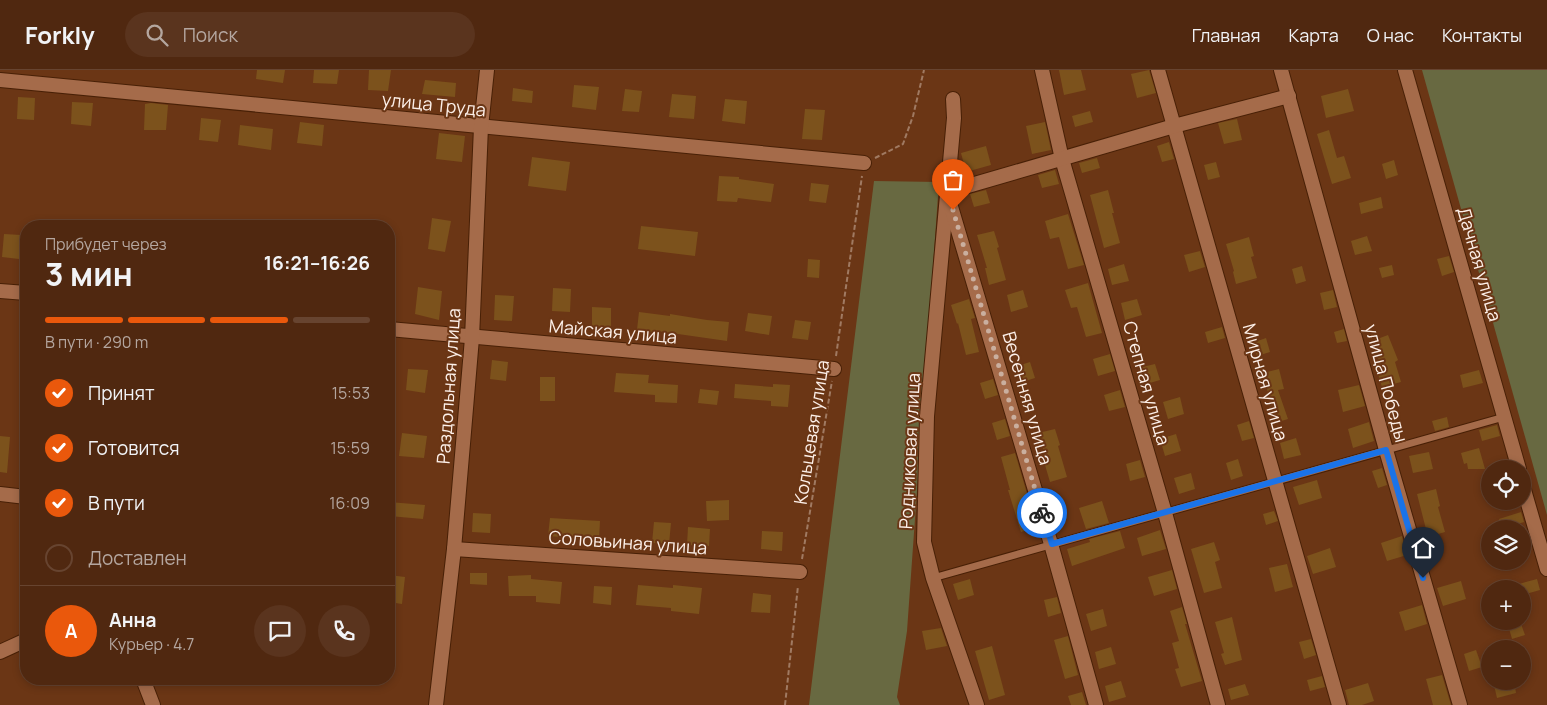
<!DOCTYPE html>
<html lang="ru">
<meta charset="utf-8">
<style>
body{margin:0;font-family:Manrope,sans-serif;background:#5a341e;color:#f1f3f6;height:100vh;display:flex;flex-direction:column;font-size:19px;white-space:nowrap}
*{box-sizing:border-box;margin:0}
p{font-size:16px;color:#b4a69f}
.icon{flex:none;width:28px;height:28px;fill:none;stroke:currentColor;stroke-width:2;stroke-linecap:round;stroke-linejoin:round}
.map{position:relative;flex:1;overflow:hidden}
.drawer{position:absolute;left:20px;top:150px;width:375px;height:465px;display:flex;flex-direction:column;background:#502810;border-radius:20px;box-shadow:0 2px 8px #0003,0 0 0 1px #674430}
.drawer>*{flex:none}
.tools{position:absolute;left:1481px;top:390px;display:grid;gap:10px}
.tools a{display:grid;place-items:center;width:50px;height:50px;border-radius:50%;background:#502810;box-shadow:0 2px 8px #0003,0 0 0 1px #674430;font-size:25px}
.pin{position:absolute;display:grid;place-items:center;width:42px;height:42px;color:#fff;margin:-51px -21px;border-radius:50% 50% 50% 0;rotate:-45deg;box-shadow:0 0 5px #0007}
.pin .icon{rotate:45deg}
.courier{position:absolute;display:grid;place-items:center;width:50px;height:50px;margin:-25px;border:4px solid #1a73e8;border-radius:50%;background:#fff;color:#222;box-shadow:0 1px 6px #0007}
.head em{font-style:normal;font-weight:700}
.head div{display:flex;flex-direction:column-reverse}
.head{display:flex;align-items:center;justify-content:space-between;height:85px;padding:0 25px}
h1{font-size:32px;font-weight:700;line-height:38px}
.bar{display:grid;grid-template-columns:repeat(4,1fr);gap:8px 5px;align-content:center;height:60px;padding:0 25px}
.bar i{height:6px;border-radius:4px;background:#674430}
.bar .selected{background:#ea580c}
.bar p{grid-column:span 4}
.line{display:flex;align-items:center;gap:12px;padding:0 25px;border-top:1px solid #674430}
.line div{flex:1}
.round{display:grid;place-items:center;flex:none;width:52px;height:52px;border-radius:26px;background:#5a341e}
ol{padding:0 25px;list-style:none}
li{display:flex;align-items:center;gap:15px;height:55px}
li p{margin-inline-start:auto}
li .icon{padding:5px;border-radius:50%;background:#ea580c;color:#fff;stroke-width:4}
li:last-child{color:#b4a69f}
li i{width:28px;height:28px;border:2px solid #674430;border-radius:50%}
header{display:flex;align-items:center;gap:30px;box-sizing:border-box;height:70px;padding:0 25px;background:#502810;border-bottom:1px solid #674430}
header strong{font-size:24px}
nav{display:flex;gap:28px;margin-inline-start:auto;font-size:18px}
.search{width:350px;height:45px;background:#5a341e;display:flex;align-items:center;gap:12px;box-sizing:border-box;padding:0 18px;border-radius:28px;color:#b4a69f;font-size:19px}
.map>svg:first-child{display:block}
.green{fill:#686941}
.building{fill:#7c521c}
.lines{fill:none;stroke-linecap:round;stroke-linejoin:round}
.lane-casing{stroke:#482006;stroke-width:9}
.street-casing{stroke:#482006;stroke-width:16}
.path{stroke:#a07a62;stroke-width:2;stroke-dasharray:5 2.5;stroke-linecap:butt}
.lane{stroke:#a56b4a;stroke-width:7}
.street{stroke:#a56b4a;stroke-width:14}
.done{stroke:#caaf9f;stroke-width:5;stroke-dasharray:0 9}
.route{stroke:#1a73e8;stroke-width:6}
.labels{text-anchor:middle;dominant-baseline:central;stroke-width:4;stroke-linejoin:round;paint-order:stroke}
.street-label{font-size:18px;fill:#fdf0e9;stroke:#6b3615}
</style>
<header>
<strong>Forkly</strong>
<div class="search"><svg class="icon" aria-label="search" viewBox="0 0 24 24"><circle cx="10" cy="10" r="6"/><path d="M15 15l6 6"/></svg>Поиск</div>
<nav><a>Главная</a><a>Карта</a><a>О нас</a><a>Контакты</a></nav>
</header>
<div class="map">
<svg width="1547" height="635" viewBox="0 0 1547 635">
<rect width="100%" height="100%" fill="#6b3615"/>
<g class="green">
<path d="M1422 0H1547V445Z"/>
<path d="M874 111 939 112 907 561 897 627 900 635H809Z"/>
</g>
<g class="building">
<path d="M257 0H285L283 13 256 9Z"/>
<path d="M314 0H339L337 14 313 13Z"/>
<path d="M369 0H391L388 21 368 20Z"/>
<path d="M1059 0H1081L1086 20 1064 25Z"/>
<path d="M1149 0 1156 23 1137 28 1131 4Z"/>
<path d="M425 10 456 13 455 27 422 24Z"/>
<path d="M574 15 599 17 596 40 572 37Z"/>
<path d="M513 18 533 21 532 33 512 31Z"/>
<path d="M625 19 642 21 639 42 622 41Z"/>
<path d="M1348 19 1354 41 1326 48 1321 26Z"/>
<path d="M672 24 696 26 694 49 669 47Z"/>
<path d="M18 27 35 28 34 50 17 49Z"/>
<path d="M725 29 747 31 745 54 722 51Z"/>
<path d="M72 32 93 33 91 56 71 54Z"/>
<path d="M151 33 168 35 166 60H144L145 34Z"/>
<path d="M805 39 825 40 822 70 802 69Z"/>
<path d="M1090 41 1093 52 1075 57 1072 46Z"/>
<path d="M201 48 221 50 218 72 199 70Z"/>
<path d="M1237 49 1242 70 1224 74 1218 53Z"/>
<path d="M300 52 324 55 322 76 297 73Z"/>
<path d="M1045 52 1051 80 1032 84 1026 56Z"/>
<path d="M240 55 273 59 271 80 238 75Z"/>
<path d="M1329 60 1337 88 1344 86 1351 108 1332 114 1317 64Z"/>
<path d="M439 63 465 66 462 92 436 89Z"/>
<path d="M1169 72 1174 89 1162 92 1157 76Z"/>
<path d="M986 76 991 95 966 102 961 83Z"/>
<path d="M532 87 570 92 566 121 528 116Z"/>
<path d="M1097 88 1100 98 1082 103 1079 93Z"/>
<path d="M1394 90 1398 105 1386 109 1382 94Z"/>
<path d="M1216 92 1220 107 1208 110 1204 95Z"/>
<path d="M1055 100 1059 114 1042 118 1038 105Z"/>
<path d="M719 106 739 107V109L774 114 771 132 738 128 737 132 717 131Z"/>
<path d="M811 113 829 115 826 133 809 131Z"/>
<path d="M986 120 990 133 974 137 970 124Z"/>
<path d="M1108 120 1114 143H1112L1120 173 1104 178 1090 125Z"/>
<path d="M1381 127 1383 138 1361 144 1359 133Z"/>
<path d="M1068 144 1084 195 1068 199 1059 167 1050 169 1045 151Z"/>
<path d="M432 148 451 151 445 182 428 179Z"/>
<path d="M641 156 698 162 695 186 638 179Z"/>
<path d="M994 161 999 177 997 178 1006 210 989 215 985 198H987L977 165Z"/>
<path d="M4 164 21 165 19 189 2 187Z"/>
<path d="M1367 166 1372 181 1355 185 1351 171Z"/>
<path d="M1249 167 1254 186 1251 187 1257 208 1236 214 1233 202 1234 201 1226 174Z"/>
<path d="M1200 181 1205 197 1189 202 1184 185Z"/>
<path d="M1449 186 1454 202 1442 206 1437 189Z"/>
<path d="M808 189 820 190 819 208 807 207Z"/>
<path d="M1124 194 1129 211 1112 215 1108 199Z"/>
<path d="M1392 195 1394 205 1382 208 1379 198Z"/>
<path d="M1302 196 1306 211 1296 214 1292 199Z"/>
<path d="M1088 213 1102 263 1086 267 1077 237 1071 238 1065 220Z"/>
<path d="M418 217 442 221 439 250 415 244Z"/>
<path d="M553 218 571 219 570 242 552 241Z"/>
<path d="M1023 220 1028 237 1011 242 1007 225Z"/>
<path d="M1333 220 1337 237 1324 240 1320 223Z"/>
<path d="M495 225 514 226 512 251 494 250Z"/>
<path d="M969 229 975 248 971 249 979 282 966 285 958 253 957 254 951 235Z"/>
<path d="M1137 229 1142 245 1125 250 1121 233Z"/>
<path d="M592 237 611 238V259L592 258Z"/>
<path d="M639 242 670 246V244L707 250 729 252 727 271 657 261V263L637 260Z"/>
<path d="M748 243 772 246 769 265 745 261Z"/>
<path d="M795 250 811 252 808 270 792 268Z"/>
<path d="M1222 257 1225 268 1208 273 1205 262Z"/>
<path d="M1344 259 1347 271 1337 273 1334 262Z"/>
<path d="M1388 265 1398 290 1395 292 1401 312 1382 317 1378 304 1383 302 1372 271Z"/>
<path d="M1266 268 1270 282 1257 286 1252 273Z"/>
<path d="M1110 284 1115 301 1098 306 1093 289Z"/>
<path d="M492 290 508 292 506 311 490 309Z"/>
<path d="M1030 292 1035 308 1019 313 1014 297Z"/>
<path d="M1155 294 1160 310 1143 315 1138 298Z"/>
<path d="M408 299 428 300 425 323 406 320Z"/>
<path d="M1279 299 1284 319 1278 320 1288 349 1275 353 1270 336 1271 335 1263 303Z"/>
<path d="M1479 300 1483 313 1463 318 1460 305Z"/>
<path d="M616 303 649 305 648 313 678 315 677 333 655 332V325L614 322Z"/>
<rect x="540" y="307" width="15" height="24"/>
<path d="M993 309 998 325 985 329 980 313Z"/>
<path d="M735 314 773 317V314L790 315 788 337 771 336V331L734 328Z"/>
<path d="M1359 315 1365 336 1343 342 1338 320Z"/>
<path d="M700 319 719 321 717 335 698 333Z"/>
<path d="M1120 320 1125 337 1109 341 1104 325Z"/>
<path d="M1180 327 1184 344 1168 349 1163 332Z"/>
<path d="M1447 347 1449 357 1435 361 1432 351Z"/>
<path d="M1005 349 1010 366 997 370 992 353Z"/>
<path d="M1249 351 1254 368 1242 371 1237 355Z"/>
<path d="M1369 352 1374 371 1353 378 1348 359Z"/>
<path d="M1497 355 1500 366 1482 371 1479 360Z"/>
<path d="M1055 359 1060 375 1058 376 1067 407 1050 412 1045 395H1048L1038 363Z"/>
<path d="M402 363 427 366 424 388 399 386Z"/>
<path d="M1176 364 1181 381 1165 386 1160 369Z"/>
<path d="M0 366 10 367 7 403 0 402Z"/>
<path d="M1296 368 1301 385 1284 389 1280 373Z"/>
<path d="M1479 378 1485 399H1468L1467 393 1464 394 1461 383Z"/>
<path d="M1429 382 1433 399 1413 403 1409 386Z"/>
<path d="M1015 383 1037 457 1021 462 1008 420H1010L1001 387Z"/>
<path d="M1238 389 1243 406 1231 410 1226 393Z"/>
<path d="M1140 390 1145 407 1130 411 1126 394Z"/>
<path d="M1382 398 1387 415 1378 418 1372 401Z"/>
<path d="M1191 403 1195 419 1179 424 1174 408Z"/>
<path d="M1317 410 1322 428 1299 435 1293 417Z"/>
<path d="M1436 419 1440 436 1438 437 1445 462 1428 467 1417 424Z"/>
<path d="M729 430V450L707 451 706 431Z"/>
<path d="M1102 431 1109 453 1086 459 1079 438Z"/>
<path d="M389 432 425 435 423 449 389 446Z"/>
<path d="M1274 441 1278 451 1266 455 1263 444Z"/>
<path d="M1521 442 1524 452 1502 459 1499 449Z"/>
<path d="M473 443 491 444 490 463 472 462Z"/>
<path d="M550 448 600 451 599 470 548 466Z"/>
<path d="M654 452 671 453 669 474 652 473Z"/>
<path d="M688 457 710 459 709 476 687 475Z"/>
<path d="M1160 460 1166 479 1142 486 1137 468Z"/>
<path d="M762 461 783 462 782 481 761 479Z"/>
<path d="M1120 461 1125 478 1072 496 1067 479 1090 472 1089 469Z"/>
<path d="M1402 466 1407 485 1387 491 1381 473Z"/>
<path d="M1214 472 1220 490 1215 492 1222 518 1204 523 1191 479Z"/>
<path d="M1330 478 1336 497 1313 504 1307 486Z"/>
<path d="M1287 494 1293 517 1275 522 1269 498Z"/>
<path d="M1172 500 1177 519 1154 526 1148 507Z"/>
<path d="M470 503H487V515L470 514Z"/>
<path d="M389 505 405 507 402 534 389 532Z"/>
<path d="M531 505V509L562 512 560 534 536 532V526H509L508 506Z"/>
<path d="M970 509 974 525 958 530 953 514Z"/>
<path d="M1537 509 1540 520 1522 525V519H1521L1519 514Z"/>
<path d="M1461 511 1466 529 1443 536 1437 518Z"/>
<path d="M638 515 673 518V515L702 518 699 544 671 541V538L636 535Z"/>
<path d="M594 516 612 517 611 535 593 533Z"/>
<path d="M753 523 771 525 770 543 751 542Z"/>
<path d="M1057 527 1061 543 1048 547 1044 530Z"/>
<path d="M1422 535 1427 554 1405 561 1399 542Z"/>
<path d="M1182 537 1187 554H1185L1202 611 1181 617 1175 599 1179 598 1172 573 1179 571 1170 541Z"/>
<path d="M1103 539 1107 556 1091 561 1086 544Z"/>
<path d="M1232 547 1242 590 1225 595 1221 584 1224 583 1215 552Z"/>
<path d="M1507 551H1520L1525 565 1512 569Z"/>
<path d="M941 558 947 576 926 580 922 561Z"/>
<path d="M1068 566 1078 605 1065 609 1054 570Z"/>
<path d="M1311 569 1316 585 1304 589 1299 572Z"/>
<path d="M992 576 1005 625 989 630 975 581Z"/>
<path d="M1111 577 1116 594 1099 599 1095 582Z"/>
<path d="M1476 580 1482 597 1469 601 1464 584Z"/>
<path d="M1442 605 1451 635H1433L1426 609Z"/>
<path d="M1322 606 1325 617 1310 621 1307 610Z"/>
<path d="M1121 611 1126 627 1109 632 1105 616Z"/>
<path d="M1493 611H1514L1516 623 1497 628Z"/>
<path d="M1368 613 1374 631 1362 635H1349L1345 620Z"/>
<path d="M1245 614 1249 625 1231 630 1228 619Z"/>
<path d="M1082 622 1086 635H1071L1068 626Z"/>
</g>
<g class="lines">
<g class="lane-casing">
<path id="lane" d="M933 508 1504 347"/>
</g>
<g class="street-casing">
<g id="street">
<path d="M1042 0 1062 89 1165 443 1218 635"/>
<path d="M1158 0 1339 635"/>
<path d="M1281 0 1386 380 1460 635"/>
<path d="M1405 0 1519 399"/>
<path d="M0 10 864 93"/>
<path d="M953 29 954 48 927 346 924 472 933 508 977 635"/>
<path d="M947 122 1174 56 1289 26"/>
<path d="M949 130 1051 474 1096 635"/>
<path d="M0 221 26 223"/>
<path d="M389 259 834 299"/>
<path d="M1522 413 1547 499"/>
<path d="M0 424 26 427"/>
<path d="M454 479 800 502"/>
<path d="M0 582 26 570"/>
<path d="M143 609 153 635"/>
<path d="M436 635 454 479 472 268 481 57 487 0"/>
</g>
</g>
<g class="path">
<path d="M875 88 903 74 913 46 924 0"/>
<path d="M836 286 862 106"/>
<path d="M802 489 832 311"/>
<path d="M785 635 798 516"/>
</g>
<use href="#lane" class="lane"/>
<use href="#street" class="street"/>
</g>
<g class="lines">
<path class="done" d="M953 140 1042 443"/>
<path class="route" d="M1042 443 1052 474 1386 380 1423 508"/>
</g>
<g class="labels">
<g class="street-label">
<text transform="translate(434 34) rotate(6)">улица Труда</text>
<text transform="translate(1480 194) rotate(74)">Дачная улица</text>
<text transform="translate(613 261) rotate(5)">Майская улица</text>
<text transform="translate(1266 312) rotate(74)">Мирная улица</text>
<text transform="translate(1147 313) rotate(74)">Степная улица</text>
<text transform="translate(1387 313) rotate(75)">улица Победы</text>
<text transform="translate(448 316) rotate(-86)">Раздольная улица</text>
<text transform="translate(1028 328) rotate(74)">Весенняя улица</text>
<text transform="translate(811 362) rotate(-81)">Кольцевая улица</text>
<text transform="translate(909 381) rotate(-87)">Родниковая улица</text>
<text transform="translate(628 472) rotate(4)">Соловьиная улица</text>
</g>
</g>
</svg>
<div class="tools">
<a><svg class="icon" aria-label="locate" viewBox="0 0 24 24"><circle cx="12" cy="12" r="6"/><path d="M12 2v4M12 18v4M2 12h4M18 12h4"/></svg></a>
<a><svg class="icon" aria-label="layers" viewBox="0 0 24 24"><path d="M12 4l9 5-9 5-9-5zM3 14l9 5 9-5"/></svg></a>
<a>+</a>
<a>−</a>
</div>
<div class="pin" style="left:953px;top:140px;background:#ea580c"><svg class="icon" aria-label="bag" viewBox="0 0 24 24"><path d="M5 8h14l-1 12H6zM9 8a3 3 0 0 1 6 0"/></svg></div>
<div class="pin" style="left:1423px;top:508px;background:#1f2937"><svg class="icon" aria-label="home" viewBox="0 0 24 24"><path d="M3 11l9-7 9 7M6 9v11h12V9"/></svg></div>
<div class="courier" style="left:1042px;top:443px"><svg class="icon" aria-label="bike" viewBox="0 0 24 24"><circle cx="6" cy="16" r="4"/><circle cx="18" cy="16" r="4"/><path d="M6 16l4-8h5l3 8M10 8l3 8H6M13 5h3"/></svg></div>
<section class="drawer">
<div class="head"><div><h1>3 мин</h1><p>Прибудет через</p></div><em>16:21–16:26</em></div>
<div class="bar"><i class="selected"></i><i class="selected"></i><i class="selected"></i><i></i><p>В пути · 290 m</p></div>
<ol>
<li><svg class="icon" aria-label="check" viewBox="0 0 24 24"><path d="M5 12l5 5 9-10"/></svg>Принят<p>15:53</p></li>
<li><svg class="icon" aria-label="check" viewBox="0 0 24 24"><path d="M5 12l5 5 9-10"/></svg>Готовится<p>15:59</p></li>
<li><svg class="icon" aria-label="check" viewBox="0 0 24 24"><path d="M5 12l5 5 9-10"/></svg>В пути<p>16:09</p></li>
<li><i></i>Доставлен</li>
</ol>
<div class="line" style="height:90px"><b class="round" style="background:#ea580c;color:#fff">А</b><div><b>Анна</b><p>Курьер · 4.7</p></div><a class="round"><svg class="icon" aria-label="chat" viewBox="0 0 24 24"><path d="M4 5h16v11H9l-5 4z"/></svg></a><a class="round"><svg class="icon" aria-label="phone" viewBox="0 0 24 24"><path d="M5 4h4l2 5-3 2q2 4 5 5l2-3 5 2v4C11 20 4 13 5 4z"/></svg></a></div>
</section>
</div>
